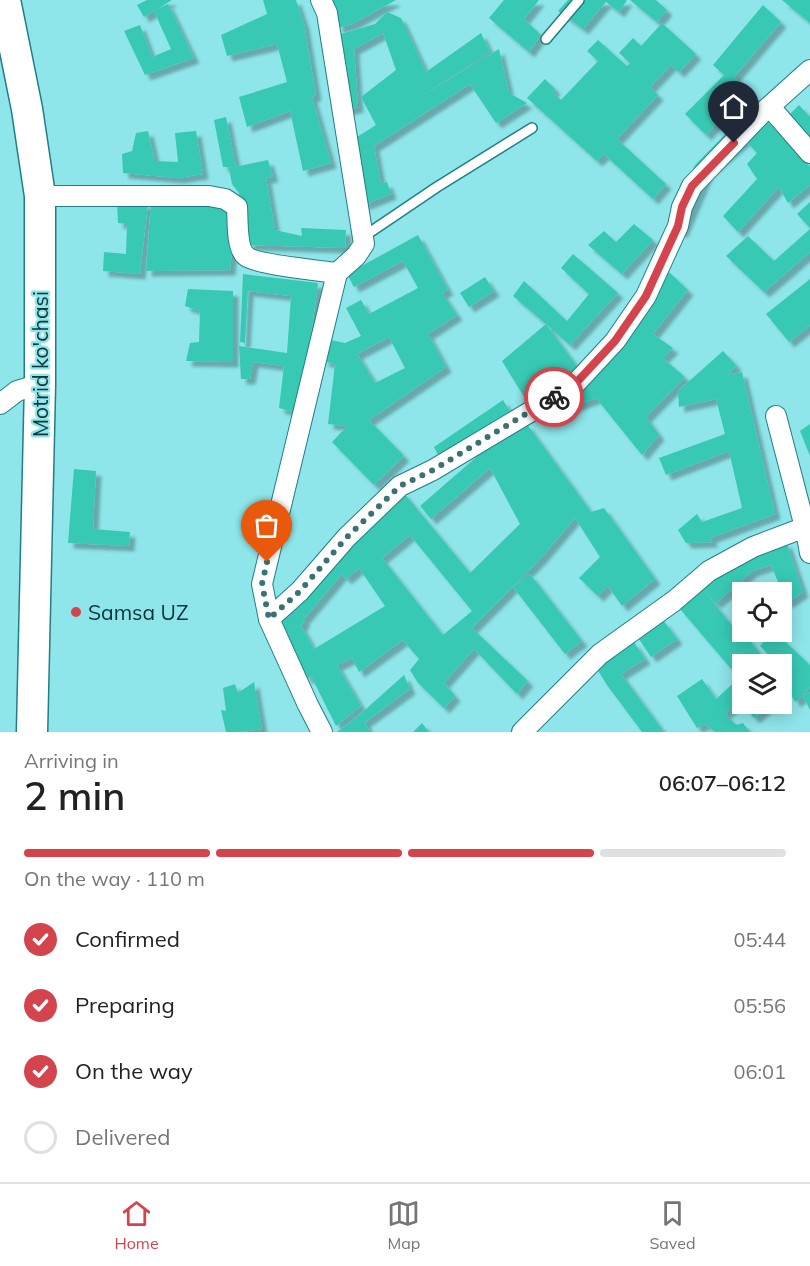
<!DOCTYPE html>
<meta charset="utf-8">
<style>
body{margin:0;font-family:Mulish,sans-serif;background:#f6f6f6;color:#222;height:100vh;display:flex;flex-direction:column;font-size:22px;white-space:nowrap}
*{box-sizing:border-box;margin:0}
p{font-size:20px;color:#767676}
.icon{flex:none;width:33px;height:33px;fill:none;stroke:currentColor;stroke-width:2;stroke-linecap:round;stroke-linejoin:round}
.map{position:relative;height:732px;overflow:hidden}
.side{display:flex;flex-direction:column;background:#fff;flex:1}
.side>*{flex:none}
.tools{position:absolute;left:732px;top:582px;display:grid;gap:12px}
.tools a{display:grid;place-items:center;width:60px;height:60px;border-radius:0px;background:#fff;box-shadow:0 3px 15px #0003;font-size:30px}
.pin{position:absolute;display:grid;place-items:center;width:51px;height:51px;color:#fff;margin:-62px -26px;border-radius:50% 50% 50% 0;rotate:-45deg;box-shadow:0 0 6px #0007}
.pin .icon{rotate:45deg}
.courier{position:absolute;display:grid;place-items:center;width:60px;height:60px;margin:-30px;border:4px solid #d4444d;border-radius:50%;background:#fff;color:#222;box-shadow:0 2px 8px #0007}
.summary em{font-style:normal;font-weight:600}
.summary div{display:flex;flex-direction:column-reverse}
.summary{display:flex;align-items:center;justify-content:space-between;height:102px;padding:0 24px}
h1{font-size:39px;font-weight:600;line-height:45px}
.bar{display:grid;grid-template-columns:repeat(4,1fr);gap:9px 6px;align-content:center;height:72px;padding:0 24px}
.bar i{height:8px;border-radius:4px;background:#e0e0e0}
.bar .on{background:#d4444d}
.bar p{grid-column:span 4}
ol{padding:0 24px;list-style:none}
li{display:flex;align-items:center;gap:18px;height:66px}
li p{margin-inline-start:auto}
li .icon{padding:6px;border-radius:50%;background:#d4444d;color:#fff;stroke-width:4}
li:last-child{color:#767676}
li i{width:33px;height:33px;border:3px solid #e0e0e0;border-radius:50%}
.menu{display:flex;justify-content:space-around;align-items:center;height:84px;border-top:2px solid #e0e0e0;background:#fff;font-size:16px;color:#767676}
.menu a{display:grid;justify-items:center;gap:3px}
.menu .on{color:#d4444d}
.map>svg:first-child{display:block}
.building{fill:#38c9b4;fill-rule:evenodd;filter:url(#shadow)}
.lines{fill:none;stroke-linecap:round;stroke-linejoin:round}
.service-casing{stroke:#207f85;stroke-width:12}
.minor-casing{stroke:#207f85;stroke-width:22}
.primary-casing{stroke:#207f85;stroke-width:33}
.service{stroke:#fff;stroke-width:9}
.minor{stroke:#fff;stroke-width:20}
.primary{stroke:#fff;stroke-width:30}
.done{stroke:#3a7174;stroke-width:6;stroke-dasharray:0 10.8}
.route{stroke:#d4444d;stroke-width:8}
.poi-dot{fill:#d4444d;stroke:#8ee5ea;stroke-width:2}
.labels{text-anchor:middle;dominant-baseline:central;stroke-width:4.5;stroke-linejoin:round;paint-order:stroke}
.street-label{font-size:21px;fill:#0c3335;stroke:#8ee5ea}
.poi-label{font-size:21px;fill:#0c3335;stroke:#8ee5ea;text-anchor:start}
</style>
<div class="map">
<svg width="810" height="732" viewBox="0 0 810 732">
<defs>
<filter id="shadow"><feDropShadow dx="5.5" dy="5.5" stdDeviation="1.5" flood-color="#0004"/></filter>
</defs>
<rect width="100%" height="100%" fill="#8ee5ea"/>
<g class="building">
<path d="M147 0H172L144 17 137 5Z"/>
<path d="M263 0H296L304 24 316 95 312 97 331 163 303 171 290 111 247 127 239 97 287 82 277 44 227 56 221 35 267 14Z"/>
<path d="M333 0H396L352 24 338 28Z"/>
<path d="M504 0H539L524 19 541 35 529 52 489 18Z"/>
<path d="M568 0H627L619 12 606 2 583 29 558 11Z"/>
<path d="M630 0H656L667 10 657 22Z"/>
<path d="M782 0H810V23Z"/>
<path d="M168 4 194 58 145 75 124 31 140 25 152 57 171 49 154 11Z"/>
<path d="M763 5 781 22 734 77 746 90 706 135 685 114 724 75 713 65Z"/>
<path d="M387 12 401 18 426 72 481 33 490 52 415 100 499 49 509 93 527 103 496 123 470 84 374 146 381 184 387 182 391 194 363 205 357 137 376 125 361 97 396 70 383 33 354 49 358 107 343 111 330 37 375 24Z"/>
<path d="M662 23 696 54 679 72 671 65 650 87 658 95 617 139 666 184 653 199 604 154 597 161 527 98 545 79 555 89 552 92 561 100 598 61 587 51 598 40 627 66 630 63 619 53 633 38 641 46Z"/>
<path d="M799 105 810 117V146L785 119Z"/>
<path d="M753 106 810 167V185L788 203 779 187 738 232 723 216 757 179 747 164 757 153 745 140 708 172 682 233 671 223 695 165Z"/>
<path d="M226 117 236 167H223L214 120Z"/>
<path d="M148 131 155 161 178 162 175 133 196 131 203 174 178 178 123 173 122 154 132 151 136 133Z"/>
<path d="M268 160 273 177 266 178 275 230 302 236 301 228 346 230 345 248 249 245 239 193 232 184 229 168Z"/>
<path d="M117 201 148 203 140 274 103 271 104 252 126 254 127 224 118 223Z"/>
<path d="M810 202V228L797 214Z"/>
<path d="M151 203 234 208V231L230 270 146 271Z"/>
<path d="M634 224 653 240 622 274 588 245 604 231 616 242Z"/>
<path d="M810 229V252L764 292 726 256 748 236 774 261Z"/>
<path d="M418 235 448 290 442 293 457 315 428 334 446 367 369 420 404 456 374 485 332 442 347 426 328 424 335 364 323 361 326 339 345 343 361 336 346 308 361 300 369 314 418 288 403 261 354 287 347 274ZM389 337 405 368 375 383 357 354Z"/>
<path d="M573 254 618 293 570 345 546 324 579 369 529 405 502 361 546 324 513 296 524 281 567 321 589 294 561 268Z"/>
<path d="M669 272 688 290 653 334 673 348 663 358 685 377 646 417 659 435 642 455 596 398 569 408 559 389 624 323Z"/>
<path d="M243 274 318 283 300 414 279 408 284 366 253 362 250 379H241L239 346 287 353 291 296 248 291 245 343 240 342Z"/>
<path d="M485 277 494 291 469 307 460 293Z"/>
<path d="M810 279V325L789 342 766 314Z"/>
<path d="M188 289 233 291V362L186 361 190 343 199 342 200 311 185 306Z"/>
<path d="M723 351 736 365 728 375 742 372 775 514 710 538 713 542 686 543 678 530 697 514 702 522 742 508 729 451 666 475 659 458 725 434 716 399 679 407 678 391Z"/>
<path d="M503 400 512 415 440 459 434 447Z"/>
<path d="M527 424 591 512 604 508 655 579 622 606 608 586 598 596 579 578 600 557 575 518 541 558 472 628 528 681 517 694 474 649 444 683 455 696 444 708 418 683 410 670 419 659 403 640 359 672 352 658 337 665 361 706 336 726 311 676 307 679 276 619 403 492 470 573 520 524 490 468 431 519 420 506 481 453ZM410 535 472 611 443 635 382 558ZM359 568 385 606 314 649 301 626 305 621 303 620 342 574 346 579Z"/>
<path d="M810 424V456L800 431Z"/>
<path d="M74 469 96 471 93 529 130 532 129 546 68 543Z"/>
<path d="M784 542 787 544 803 592 787 603 771 565 752 571 716 603 705 592 741 637 744 634 769 664H742V699L725 714 736 725 743 723 750 732H715L705 724 697 728 677 696 702 679 716 699 739 678 680 609 702 588 734 562Z"/>
<path d="M530 574 582 641 565 654 513 587Z"/>
<path d="M664 621 677 639 651 657 639 639Z"/>
<path d="M773 632H775L810 665V687L803 696 795 702 788 689 782 694V664H777L760 646Z"/>
<path d="M634 642 645 659 621 674 664 732H642L607 685 597 669Z"/>
<path d="M404 675 410 689 365 722 370 732H337L357 717Z"/>
<path d="M254 682 262 729 241 732H226L221 710 226 711 223 688 235 684 238 693Z"/>
<path d="M810 692V710L803 696Z"/>
<path d="M746 704H771L754 718 744 706Z"/>
<path d="M422 723 429 732H413Z"/>
</g>
<g class="lines">
<g class="service-casing">
<g id="service">
<path d="M546 39 579 0"/>
<path d="M363 237 437 187 532 128"/>
</g>
</g>
<g class="minor-casing">
<g id="minor">
<path d="M321 0 327 13 364 244 356 256 337 273 262 584 269 619 308 705 322 732"/>
<path d="M770 107 810 153"/>
<path d="M40 196H209L225 199 237 207C238 219 236 248 246 256 254 264 321 271 337 273"/>
<path d="M0 404 17 391 40 384"/>
<path d="M776 416 806 531 810 553"/>
<path d="M269 619 300 591 347 537 400 486 433 470 535 409 576 383 615 341 646 296 678 226 682 207 692 186 761 114 810 70"/>
<path d="M522 732 600 654 674 601 709 571 753 547 795 531 810 530"/>
</g>
</g>
<g class="primary-casing">
<path id="primary" d="M5 0 27 109 40 196V384L32 732"/>
</g>
<use href="#service" class="service"/>
<use href="#minor" class="minor"/>
<use href="#primary" class="primary"/>
</g>
<g class="lines">
<path class="done" d="M267 562 262 584 269 619 300 591 347 537 400 486 433 470 554 397"/>
<path class="route" d="M554 397 576 383 615 341 646 296 678 226 682 207 692 186 734 143"/>
</g>
<circle class="poi-dot" cx="76" cy="612" r="6"/>
<g class="labels">
<g class="street-label">
<text transform="translate(40 364) rotate(-90)">Motrid ko'chasi</text>
</g>
<g class="poi-label">
<text x="88" y="612">Samsa UZ</text>
</g>
</g>
</svg>
<div class="tools">
<a><svg class="icon" aria-label="locate" viewBox="0 0 24 24"><circle cx="12" cy="12" r="6"/><path d="M12 2v4M12 18v4M2 12h4M18 12h4"/></svg></a>
<a><svg class="icon" aria-label="layers" viewBox="0 0 24 24"><path d="M12 4l9 5-9 5-9-5zM3 14l9 5 9-5"/></svg></a>
</div>
<div class="pin" style="left:267px;top:562px;background:#ea580c"><svg class="icon" aria-label="bag" viewBox="0 0 24 24"><path d="M5 8h14l-1 12H6zM9 8a3 3 0 0 1 6 0"/></svg></div>
<div class="pin" style="left:734px;top:143px;background:#1f2937"><svg class="icon" aria-label="home" viewBox="0 0 24 24"><path d="M3 11l9-7 9 7M6 9v11h12V9"/></svg></div>
<div class="courier" style="left:554px;top:397px"><svg class="icon" aria-label="bike" viewBox="0 0 24 24"><circle cx="6" cy="16" r="4"/><circle cx="18" cy="16" r="4"/><path d="M6 16l4-8h5l3 8M10 8l3 8H6M13 5h3"/></svg></div>
</div>
<section class="side">
<div class="summary"><div><h1>2 min</h1><p>Arriving in</p></div><em>06:07–06:12</em></div>
<div class="bar"><i class="on"></i><i class="on"></i><i class="on"></i><i></i><p>On the way · 110 m</p></div>
<ol>
<li><svg class="icon" aria-label="check" viewBox="0 0 24 24"><path d="M5 12l5 5 9-10"/></svg>Confirmed<p>05:44</p></li>
<li><svg class="icon" aria-label="check" viewBox="0 0 24 24"><path d="M5 12l5 5 9-10"/></svg>Preparing<p>05:56</p></li>
<li><svg class="icon" aria-label="check" viewBox="0 0 24 24"><path d="M5 12l5 5 9-10"/></svg>On the way<p>06:01</p></li>
<li><i></i>Delivered</li>
</ol>
</section>
<nav class="menu">
<a class="on"><svg class="icon" aria-label="home" viewBox="0 0 24 24"><path d="M3 11l9-7 9 7M6 9v11h12V9"/></svg>Home</a>
<a><svg class="icon" aria-label="map" viewBox="0 0 24 24"><path d="M3 6l6-2 6 2 6-2v14l-6 2-6-2-6 2zM9 4v14M15 6v14"/></svg>Map</a>
<a><svg class="icon" aria-label="saved" viewBox="0 0 24 24"><path d="M7 4h10v16l-5-4-5 4z"/></svg>Saved</a>
</nav>
